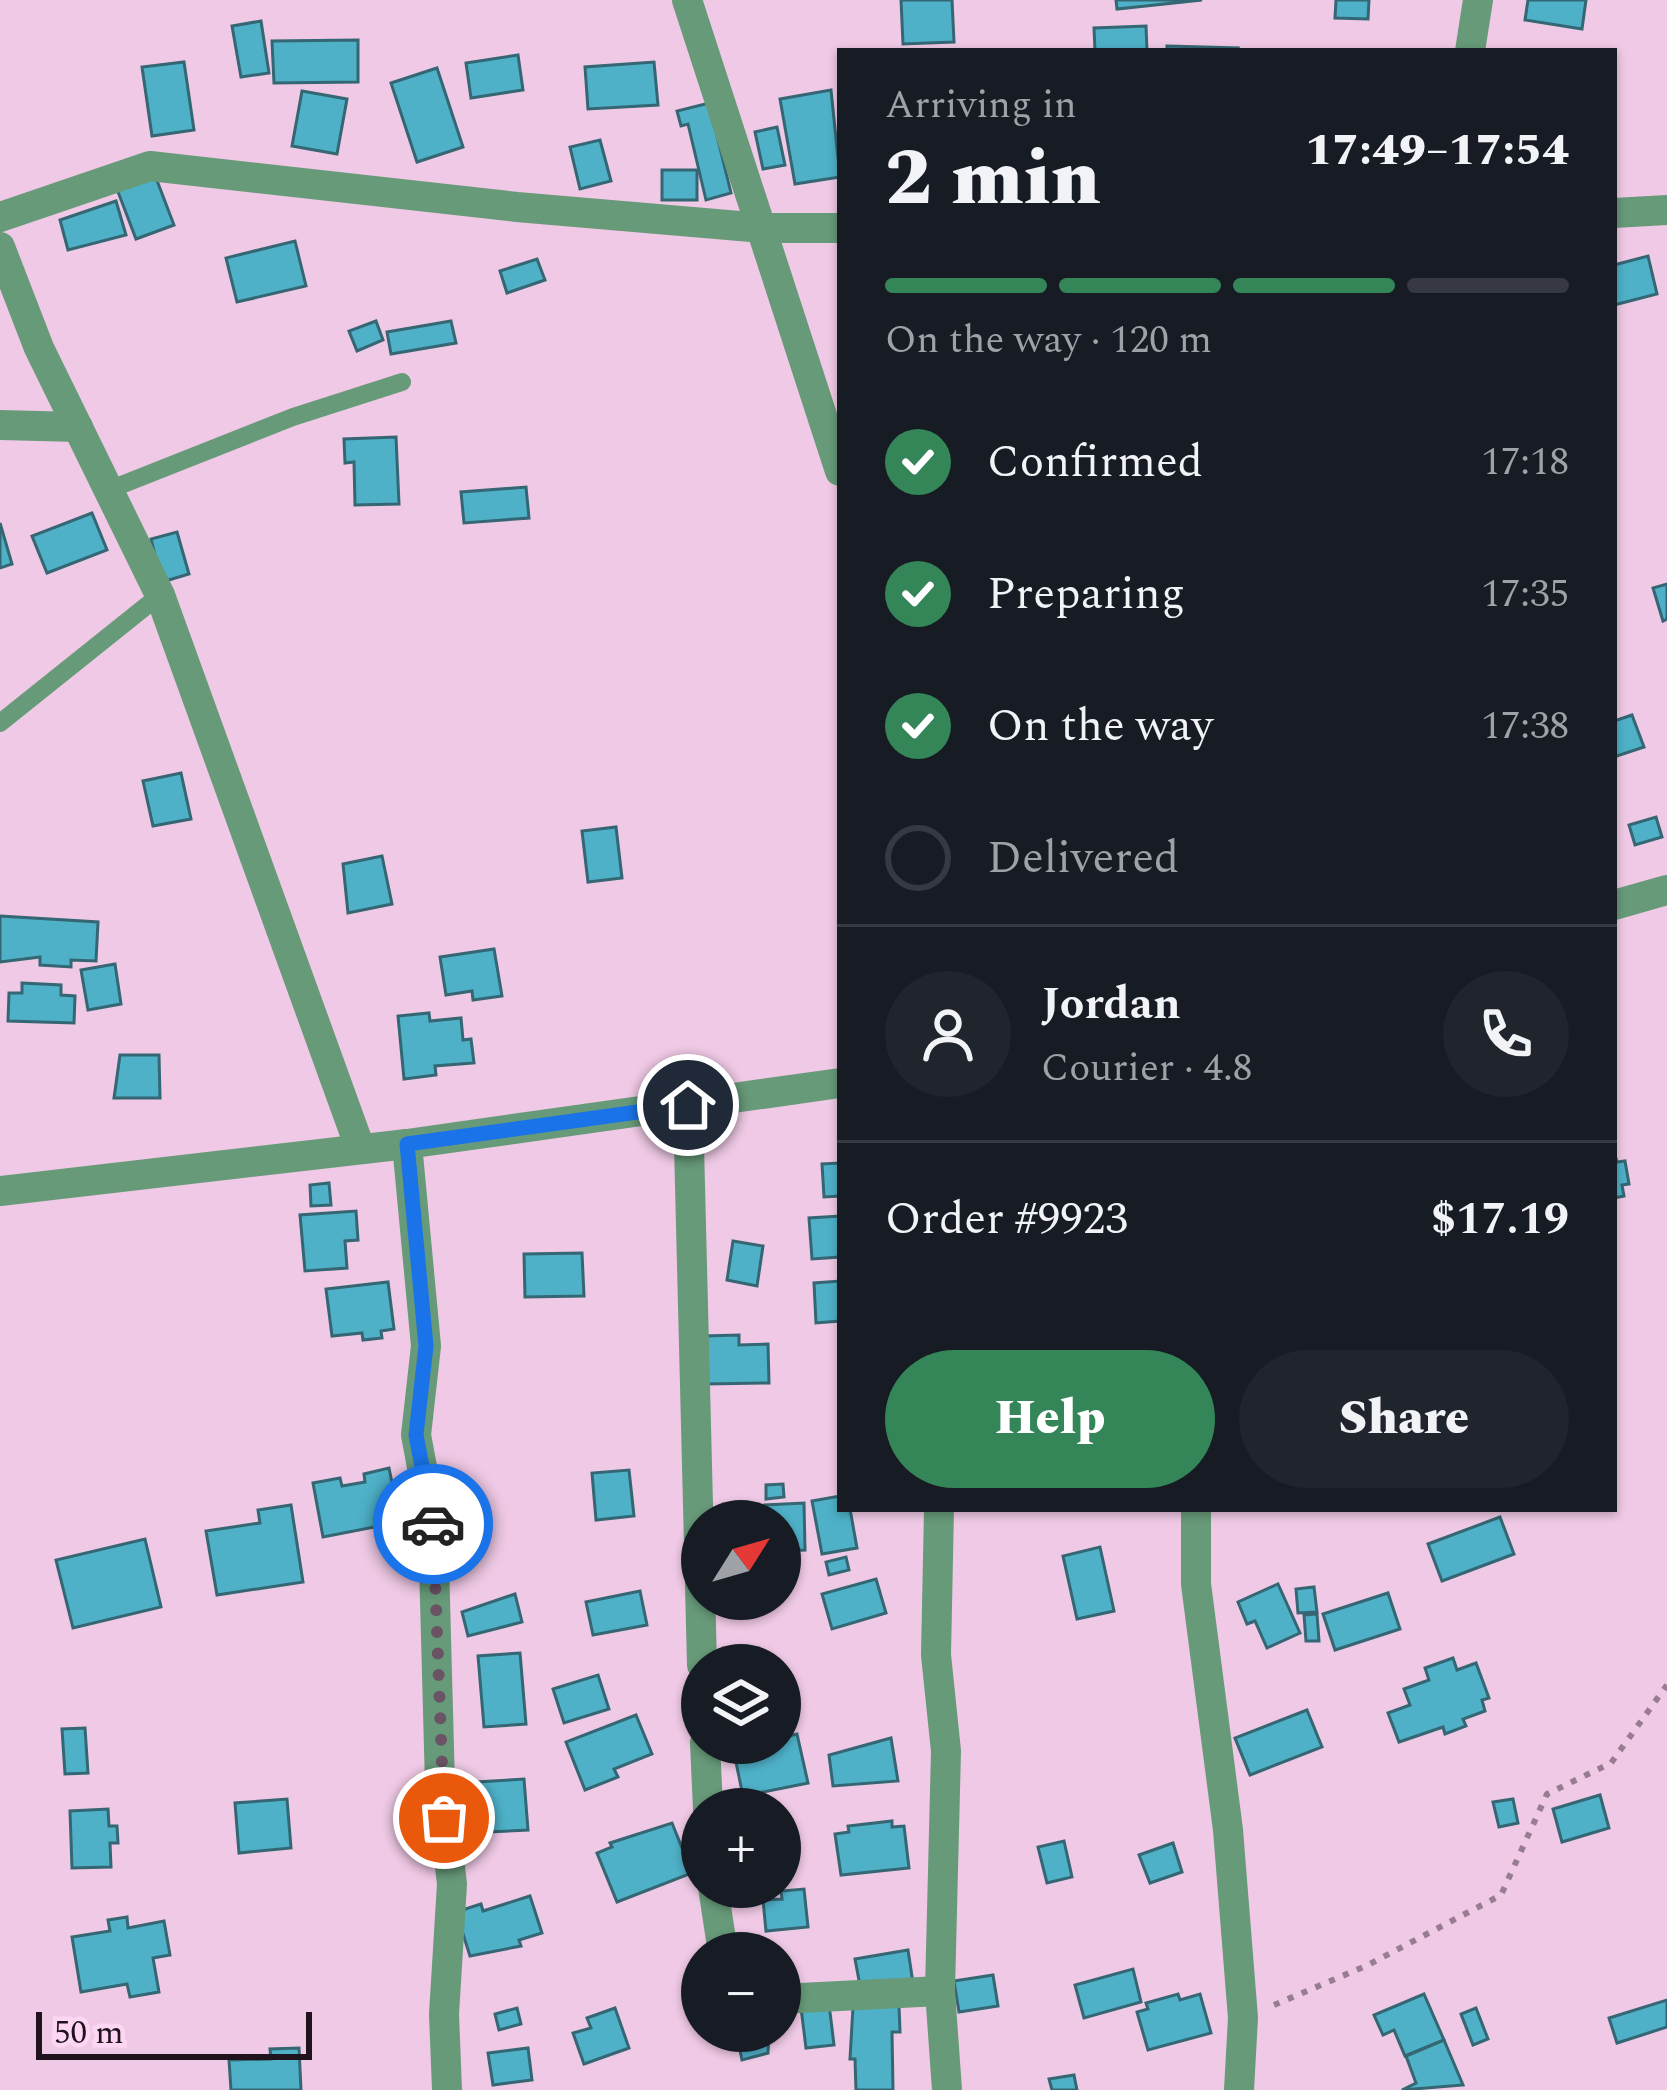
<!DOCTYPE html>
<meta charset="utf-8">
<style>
body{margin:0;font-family:Spectral,serif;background:#20242c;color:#f1f3f6;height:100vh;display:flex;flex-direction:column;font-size:45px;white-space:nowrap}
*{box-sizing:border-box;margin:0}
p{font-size:39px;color:#9ea1a6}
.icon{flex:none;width:66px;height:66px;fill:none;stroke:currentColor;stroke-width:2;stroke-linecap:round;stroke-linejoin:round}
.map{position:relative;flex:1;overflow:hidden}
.side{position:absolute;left:837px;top:48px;width:780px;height:1464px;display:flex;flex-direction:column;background:#171b24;border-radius:0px;box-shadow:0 3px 9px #0004}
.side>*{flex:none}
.needle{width:78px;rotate:53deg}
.fabs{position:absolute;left:681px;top:1500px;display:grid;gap:24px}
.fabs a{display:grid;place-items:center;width:120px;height:120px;border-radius:50%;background:#171b24;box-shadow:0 3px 9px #0004;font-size:60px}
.scale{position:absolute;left:36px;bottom:30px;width:276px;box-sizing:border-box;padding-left:12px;border:6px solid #21131e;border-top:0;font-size:33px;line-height:42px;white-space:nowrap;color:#21131e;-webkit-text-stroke:9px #fdd6f3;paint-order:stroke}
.pin{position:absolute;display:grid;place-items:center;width:102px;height:102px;color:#fff;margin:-51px;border:6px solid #fff;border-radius:50%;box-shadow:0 3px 12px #0007}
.courier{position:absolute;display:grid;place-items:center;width:120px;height:120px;margin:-60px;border:9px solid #1a73e8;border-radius:50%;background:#fff;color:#222;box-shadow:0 3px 15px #0007}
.headline em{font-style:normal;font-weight:800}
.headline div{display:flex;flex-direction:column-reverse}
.headline{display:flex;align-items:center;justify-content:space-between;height:204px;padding:0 48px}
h1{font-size:78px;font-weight:800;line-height:90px}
.bar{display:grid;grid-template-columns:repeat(4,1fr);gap:18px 12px;align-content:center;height:144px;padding:0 48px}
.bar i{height:15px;border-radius:9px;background:#363941}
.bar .active{background:#348658}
.bar p{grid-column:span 4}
.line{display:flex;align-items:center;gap:30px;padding:0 48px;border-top:3px solid #363941}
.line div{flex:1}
.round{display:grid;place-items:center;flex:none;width:126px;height:126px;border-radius:63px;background:#20242c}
ol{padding:0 48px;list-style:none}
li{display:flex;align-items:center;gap:36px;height:132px}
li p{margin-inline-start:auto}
li .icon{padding:12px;border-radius:50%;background:#348658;color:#fff;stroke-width:4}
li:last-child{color:#9ea1a6}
li i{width:66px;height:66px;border:6px solid #363941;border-radius:50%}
.action{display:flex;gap:24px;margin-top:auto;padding:24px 48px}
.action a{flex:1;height:138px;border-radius:72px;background:#348658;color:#fff;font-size:48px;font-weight:800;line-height:138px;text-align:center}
.action a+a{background:#20242c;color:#f1f3f6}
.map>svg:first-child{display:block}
.building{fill:#4eb1c8;stroke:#356673;stroke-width:3}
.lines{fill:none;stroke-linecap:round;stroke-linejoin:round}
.path{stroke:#987c91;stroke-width:6;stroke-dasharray:6 9;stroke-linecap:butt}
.service{stroke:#679a79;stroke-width:18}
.minor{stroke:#679a79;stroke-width:30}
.tertiary{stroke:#679a79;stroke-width:30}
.done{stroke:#695364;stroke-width:12;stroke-dasharray:0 21.6}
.route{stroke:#1a73e8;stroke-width:15}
</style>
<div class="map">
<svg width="1667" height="2090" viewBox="0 0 1667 2090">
<rect width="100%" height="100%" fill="#efc9e5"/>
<g class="building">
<path d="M901 0H952L954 42 903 44Z"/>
<path d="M1116 0H1202L1117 9Z"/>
<path d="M1336 0H1369L1368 19 1335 18Z"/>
<path d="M1528 0H1586L1582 29 1525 20Z"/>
<path d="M261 21 269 73 241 77 232 26Z"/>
<path d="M1146 26 1147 51H1095L1094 28Z"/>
<path d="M358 40V82L274 83 272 41Z"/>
<path d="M1167 46 1238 48 1237 51H1167Z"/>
<path d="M518 55 523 90 471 98 466 63Z"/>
<path d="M184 62 194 130 152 136 142 67Z"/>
<path d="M654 62 658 105 588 109 585 67Z"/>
<path d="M437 68 463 147 417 162 391 83Z"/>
<path d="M831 90 840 177 795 184 780 99Z"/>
<path d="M302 91 347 99 337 154 292 146Z"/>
<path d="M709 103 731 193 706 200 688 124 681 126 677 111Z"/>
<path d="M777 127 785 165 763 169 755 132Z"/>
<path d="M600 140 611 181 580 189 570 147Z"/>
<path d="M153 170 174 225 136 239 115 184Z"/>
<rect x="662" y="170" width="35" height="30"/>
<path d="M116 201 126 235 68 250 60 220Z"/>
<path d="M295 241 306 286 237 302 226 258Z"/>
<path d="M1648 256 1657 294 1614 305V265Z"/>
<path d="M537 259 545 280 507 293 500 271Z"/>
<path d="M376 321 383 340 357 351 349 331Z"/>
<path d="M451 321 456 343 391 354 387 332Z"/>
<path d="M396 437 399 504 355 505 354 462 345 463 344 439Z"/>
<path d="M526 487 529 518 464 523 461 492Z"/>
<path d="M92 513 107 550 47 573 32 536Z"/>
<path d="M0 523 12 564 0 568Z"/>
<path d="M177 532 189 574 162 582 151 539Z"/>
<path d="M1667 584V619L1663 621 1653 588Z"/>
<path d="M1632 715 1644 747 1614 757V721Z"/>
<path d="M181 773 191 819 153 826 143 781Z"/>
<path d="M1656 817 1662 837 1635 845 1629 825Z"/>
<path d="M616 827 622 878 588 882 582 831Z"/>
<path d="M382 856 392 904 348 913 343 864Z"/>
<path d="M0 916 98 922 96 961 71 960V967L40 965V957L0 962Z"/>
<path d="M494 949 502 996 473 1000 472 991 446 995 440 957Z"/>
<path d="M115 964 121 1004 88 1010 81 970Z"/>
<path d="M22 983 61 985V995L75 996 74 1023 8 1021 9 993H22Z"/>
<path d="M429 1013 430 1021 461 1018 463 1040 471 1039 474 1063 435 1066 436 1075 404 1079 398 1016Z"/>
<path d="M120 1055H159L160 1098H114Z"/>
<path d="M1614 1152 1617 1162 1625 1161 1629 1184 1622 1185 1624 1196 1614 1198Z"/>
<path d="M840 1163V1196L824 1197 822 1164Z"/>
<path d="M329 1183 331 1205 311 1206 310 1185Z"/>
<path d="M356 1211 358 1240 345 1241 347 1268 305 1271 300 1215Z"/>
<path d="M840 1216V1257L812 1259 809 1218Z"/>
<path d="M733 1241 763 1246 757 1286 727 1280Z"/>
<path d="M582 1253 584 1296 525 1297 524 1254Z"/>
<path d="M840 1281V1321L816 1323 814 1283Z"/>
<path d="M388 1282 394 1329 381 1331 382 1338 363 1340 362 1333 332 1336 326 1289Z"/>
<path d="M739 1335V1345L768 1344 769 1383 705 1384 704 1336Z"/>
<path d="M389 1468 400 1522 323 1537 313 1483 340 1478 342 1486 365 1482 364 1474Z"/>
<path d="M629 1470 634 1516 596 1520 592 1473Z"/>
<path d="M783 1484 784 1497 766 1499V1485Z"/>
<path d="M840 1496V1509H850L857 1548 822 1554 812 1501Z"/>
<path d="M804 1503 805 1550 780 1551V1521H766L765 1505Z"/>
<path d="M291 1505 303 1582 217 1595 206 1531 260 1523 258 1510Z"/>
<path d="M1500 1517 1514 1554 1442 1581 1428 1544Z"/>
<path d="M145 1539 161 1607 73 1628 56 1560Z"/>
<path d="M1100 1547 1114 1611 1077 1619 1063 1556Z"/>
<path d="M846 1557 849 1570 829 1575 826 1562Z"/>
<path d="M876 1579 886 1613 832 1629 822 1594Z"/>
<path d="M1278 1584 1300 1633 1267 1648 1255 1621 1247 1624 1238 1602Z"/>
<path d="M1314 1587 1317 1612 1298 1613 1296 1589Z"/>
<path d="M640 1591 647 1625 593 1635 586 1602Z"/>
<path d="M1388 1593 1400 1629 1335 1650 1323 1614Z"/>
<path d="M515 1594 522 1622 468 1636 462 1612Z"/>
<path d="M1317 1614 1319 1641H1306L1304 1615Z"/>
<path d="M520 1653 526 1724 484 1727 478 1656Z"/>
<path d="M1453 1658 1457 1670 1476 1663 1489 1698 1482 1700 1485 1711 1463 1719 1466 1726 1445 1734 1443 1727 1399 1742 1388 1713 1410 1705 1404 1689 1429 1680 1425 1668Z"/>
<path d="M598 1675 609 1709 564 1723 553 1689Z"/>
<path d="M1307 1710 1322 1747 1250 1775 1235 1738Z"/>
<path d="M636 1715 652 1754 614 1769 618 1777 585 1790 566 1742Z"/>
<path d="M85 1728 88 1773 65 1774 62 1729Z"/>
<path d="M797 1734 808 1783 743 1796 732 1743H780V1738Z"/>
<path d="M891 1738 898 1781 833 1786 829 1755Z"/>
<path d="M524 1779 528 1830 488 1832 477 1782Z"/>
<path d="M1600 1795 1609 1828 1562 1842 1553 1809Z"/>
<path d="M287 1799 291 1848 239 1853 235 1803Z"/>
<path d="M1513 1799 1518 1823 1499 1827 1493 1802Z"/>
<path d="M108 1809 109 1826H117L118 1843H110L111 1867 72 1868 70 1811Z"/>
<path d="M892 1821V1827L904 1826 909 1868 841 1875 835 1834 849 1832 848 1826Z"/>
<path d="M672 1823 692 1873 617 1902 597 1853 612 1847 610 1843Z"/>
<path d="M1064 1841 1072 1877 1047 1883 1038 1847Z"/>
<path d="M1173 1843 1182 1872 1150 1883 1139 1855Z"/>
<path d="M804 1889 808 1927 766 1931 763 1900 782 1899 781 1891Z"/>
<path d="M530 1896 542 1933 519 1940 521 1946 470 1956 456 1912 481 1904 483 1911Z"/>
<path d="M127 1917 128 1928 164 1921 170 1955 153 1958 159 1992 130 1997 127 1984 81 1992 72 1937 110 1931 108 1920Z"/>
<path d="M908 1950 913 1983 861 1991 855 1959Z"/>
<path d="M1133 1969 1141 2002 1084 2018 1075 1985Z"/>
<path d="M993 1975 998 2006 959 2012 954 1981Z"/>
<path d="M1178 1994 1180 2000 1200 1994 1211 2033 1148 2050 1137 2012 1148 2009 1146 2003Z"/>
<path d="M1424 1994 1444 2040 1405 2056 1394 2030 1383 2035 1374 2015Z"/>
<path d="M1667 2000V2027L1617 2043 1609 2018Z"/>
<path d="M829 2004 834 2045 806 2048 801 2008Z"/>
<path d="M899 2006 900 2032H892L893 2090H856L855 2059H850L853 2007Z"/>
<path d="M517 2008 521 2024 499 2030 495 2014Z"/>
<path d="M615 2008 629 2048 584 2064 573 2033 591 2028 587 2018Z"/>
<path d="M1476 2008 1488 2039 1473 2045 1461 2014Z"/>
<path d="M736 2031H769L768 2053 742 2060Z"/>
<path d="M1444 2040 1463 2085 1402 2090 1416 2083 1406 2056Z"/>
<path d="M299 2048 301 2090H231L229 2060 271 2059 270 2049Z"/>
<path d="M528 2048 532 2080 493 2085 488 2053Z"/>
<path d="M1074 2075 1077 2090H1052L1049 2079Z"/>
</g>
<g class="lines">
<path class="path" d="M1274 2005 1368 1965 1501 1895 1547 1794 1611 1763 1667 1685"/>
<g class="service">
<path d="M111 489 293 417 402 382"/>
<path d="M0 723 160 595"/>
</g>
<g class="minor">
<path d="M687 0 840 471"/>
<path d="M1470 51 1478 0"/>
<path d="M1614 213 1667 210"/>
<path d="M0 217 150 166 517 207 763 228H840"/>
<path d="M0 247 39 348 160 595 360 1148"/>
<path d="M0 425 78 427"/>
<path d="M688 1105 702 1665"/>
<path d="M407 1144 426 1346 416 1435 433 1526 440 1785 452 1884 444 2014 447 2090"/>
<path d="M939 1509 936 1655 946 1751 940 1991 947 2090"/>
<path d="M1196 1509V1584L1228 1830 1243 2018 1239 2090"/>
<path d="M705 1743 708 1809"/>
<path d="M713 1887 723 1953"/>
<path d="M780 1999 940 1991"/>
</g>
<g class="tertiary">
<path d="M1614 905 1667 890"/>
<path d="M0 1191 407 1144 840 1083"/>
</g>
</g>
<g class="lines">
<path class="done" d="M433 1524 444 1818"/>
<path class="route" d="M433 1524 416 1435 426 1346 407 1144 688 1105"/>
</g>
</svg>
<div class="fabs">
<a><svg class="needle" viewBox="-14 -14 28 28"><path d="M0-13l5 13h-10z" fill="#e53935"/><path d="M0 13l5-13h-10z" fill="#9ea1a6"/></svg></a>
<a><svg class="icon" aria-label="layers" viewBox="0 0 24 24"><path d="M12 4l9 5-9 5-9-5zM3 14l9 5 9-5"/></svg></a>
<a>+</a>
<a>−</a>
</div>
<div class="scale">50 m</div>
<div class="pin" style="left:444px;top:1818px;background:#ea580c"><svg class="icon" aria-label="bag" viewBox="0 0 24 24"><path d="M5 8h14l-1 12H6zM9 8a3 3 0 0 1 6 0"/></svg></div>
<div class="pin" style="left:688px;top:1105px;background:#1f2937"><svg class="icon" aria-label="home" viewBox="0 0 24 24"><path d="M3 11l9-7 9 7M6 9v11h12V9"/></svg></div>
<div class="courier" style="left:433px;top:1524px"><svg class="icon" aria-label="car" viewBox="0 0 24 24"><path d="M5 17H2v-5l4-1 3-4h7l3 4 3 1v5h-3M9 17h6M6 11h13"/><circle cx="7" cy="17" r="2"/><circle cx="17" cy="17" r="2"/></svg></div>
<section class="side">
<div class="headline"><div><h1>2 min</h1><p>Arriving in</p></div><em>17:49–17:54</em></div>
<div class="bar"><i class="active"></i><i class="active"></i><i class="active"></i><i></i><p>On the way · 120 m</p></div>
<ol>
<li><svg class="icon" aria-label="check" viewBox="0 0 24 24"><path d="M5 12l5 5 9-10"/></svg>Confirmed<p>17:18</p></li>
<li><svg class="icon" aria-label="check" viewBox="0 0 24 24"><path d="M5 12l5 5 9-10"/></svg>Preparing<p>17:35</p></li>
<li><svg class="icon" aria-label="check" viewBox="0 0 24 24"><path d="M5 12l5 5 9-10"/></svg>On the way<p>17:38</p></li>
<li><i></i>Delivered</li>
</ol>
<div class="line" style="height:216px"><a class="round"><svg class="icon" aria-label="person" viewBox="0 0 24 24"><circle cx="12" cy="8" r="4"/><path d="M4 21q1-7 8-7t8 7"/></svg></a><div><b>Jordan</b><p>Courier · 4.8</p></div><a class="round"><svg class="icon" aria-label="phone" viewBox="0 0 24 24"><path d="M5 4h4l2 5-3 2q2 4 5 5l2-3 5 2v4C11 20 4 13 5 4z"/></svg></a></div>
<div class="line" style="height:156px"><div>Order #9923</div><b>$17.19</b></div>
<div class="action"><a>Help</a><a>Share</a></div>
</section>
</div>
